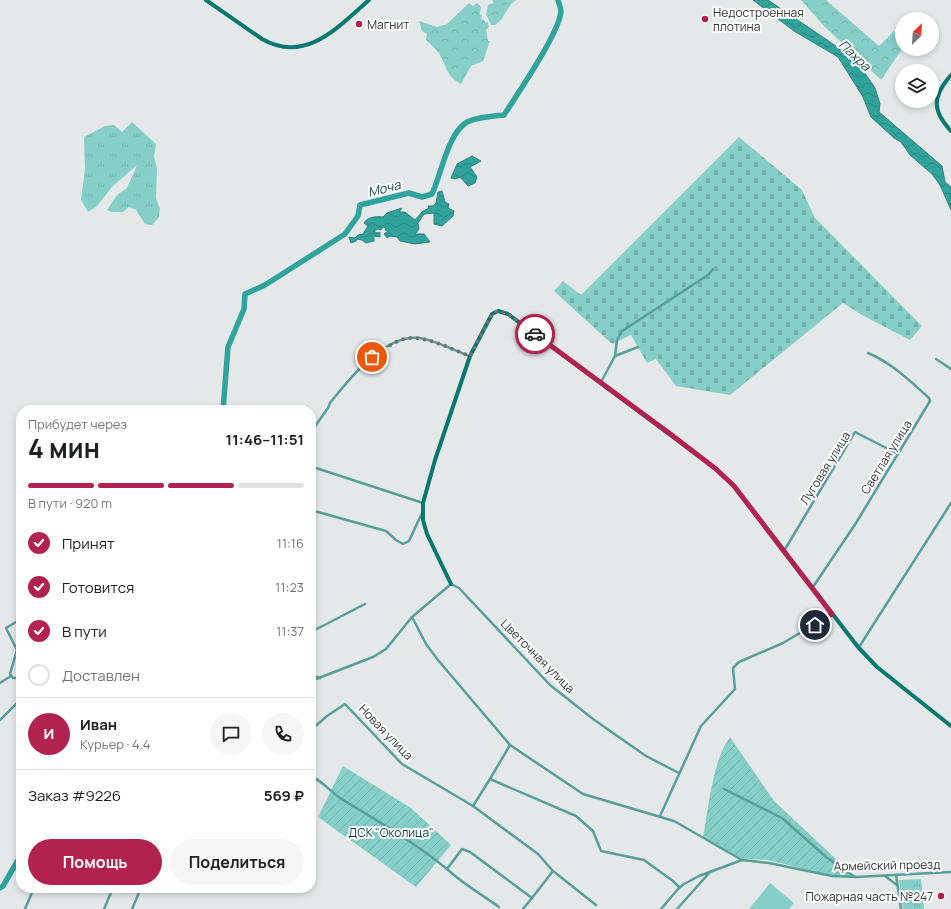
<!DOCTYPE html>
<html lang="ru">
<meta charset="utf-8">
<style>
body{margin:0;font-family:Manrope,sans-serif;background:#f6f6f6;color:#202124;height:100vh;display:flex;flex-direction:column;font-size:15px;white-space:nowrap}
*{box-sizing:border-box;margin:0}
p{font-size:13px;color:#757577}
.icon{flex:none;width:22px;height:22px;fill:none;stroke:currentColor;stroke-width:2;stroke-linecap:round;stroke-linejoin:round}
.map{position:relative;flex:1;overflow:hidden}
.side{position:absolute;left:16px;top:405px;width:300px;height:488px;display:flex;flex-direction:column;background:#fff;border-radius:16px;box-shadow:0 2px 6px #0003}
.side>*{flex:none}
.needle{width:26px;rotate:25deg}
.fabs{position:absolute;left:895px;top:12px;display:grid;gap:8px}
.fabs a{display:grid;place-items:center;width:44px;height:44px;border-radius:50%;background:#fff;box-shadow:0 2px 6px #0003;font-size:20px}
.pin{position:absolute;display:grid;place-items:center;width:34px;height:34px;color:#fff;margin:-17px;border:2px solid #fff;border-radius:50%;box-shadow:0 1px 4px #0007}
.courier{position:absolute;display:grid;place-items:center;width:40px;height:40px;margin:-20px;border:3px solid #b22251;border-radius:50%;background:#fff;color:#222;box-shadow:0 1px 5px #0007}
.summary em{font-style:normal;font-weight:700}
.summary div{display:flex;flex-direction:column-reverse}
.summary{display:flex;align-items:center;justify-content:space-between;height:68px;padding:0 12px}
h1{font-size:26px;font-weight:700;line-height:30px}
.bar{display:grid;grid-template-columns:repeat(4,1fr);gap:6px 4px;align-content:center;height:48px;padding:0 12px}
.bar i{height:5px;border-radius:3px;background:#e0e0e0}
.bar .selected{background:#b22251}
.bar p{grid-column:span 4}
.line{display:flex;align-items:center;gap:10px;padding:0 12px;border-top:1px solid #e0e0e0}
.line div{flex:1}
.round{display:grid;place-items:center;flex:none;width:42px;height:42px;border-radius:21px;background:#f6f6f6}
ol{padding:0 12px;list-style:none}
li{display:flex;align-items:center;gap:12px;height:44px}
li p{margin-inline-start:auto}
li .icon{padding:4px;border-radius:50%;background:#b22251;color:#fff;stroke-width:4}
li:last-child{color:#757577}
li i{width:22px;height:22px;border:2px solid #e0e0e0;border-radius:50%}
.cta{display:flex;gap:8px;margin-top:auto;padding:8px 12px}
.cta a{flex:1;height:46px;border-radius:24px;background:#b22251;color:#fff;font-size:16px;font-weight:700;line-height:46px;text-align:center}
.cta a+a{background:#f6f6f6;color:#202124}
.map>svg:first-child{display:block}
.grass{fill:url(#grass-tufts)}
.forest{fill:url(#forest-crowns)}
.cemetery{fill:url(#cemetery-stones)}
.garden{fill:url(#garden-furrows)}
.pitch{fill:#85cfc8}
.water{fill:url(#water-waves);stroke:#31827d}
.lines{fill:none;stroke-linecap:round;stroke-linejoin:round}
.river{stroke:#30a49c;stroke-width:5.5}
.street{stroke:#589f99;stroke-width:2.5}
.secondary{stroke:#0a7871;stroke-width:4}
.done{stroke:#717373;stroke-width:4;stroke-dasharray:0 7.2}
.route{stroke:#b22251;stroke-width:5}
.poi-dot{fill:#b22251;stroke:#fff;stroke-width:1.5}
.labels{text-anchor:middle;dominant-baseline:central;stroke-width:4;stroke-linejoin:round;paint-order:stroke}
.poi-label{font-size:12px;fill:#333434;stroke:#fff;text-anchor:start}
.street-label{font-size:12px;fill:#333434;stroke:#fff}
.park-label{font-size:12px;fill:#11433f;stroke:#fff}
.water-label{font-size:13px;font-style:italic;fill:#174844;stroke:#fff}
</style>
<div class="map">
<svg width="951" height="909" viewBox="0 0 951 909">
<defs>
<pattern id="grass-tufts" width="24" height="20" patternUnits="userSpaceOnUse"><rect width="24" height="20" fill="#85cfc8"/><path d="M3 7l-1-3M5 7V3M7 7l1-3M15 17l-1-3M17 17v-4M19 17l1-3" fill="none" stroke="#73b2ac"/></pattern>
<pattern id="forest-crowns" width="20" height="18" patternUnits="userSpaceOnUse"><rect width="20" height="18" fill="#85cfc8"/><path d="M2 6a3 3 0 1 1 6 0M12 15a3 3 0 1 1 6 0" fill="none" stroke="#73b2ac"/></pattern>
<pattern id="cemetery-stones" width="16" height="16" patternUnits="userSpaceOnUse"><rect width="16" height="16" fill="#85cfc8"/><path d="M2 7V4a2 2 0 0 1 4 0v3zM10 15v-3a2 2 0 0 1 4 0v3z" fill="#73b2ac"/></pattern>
<pattern id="garden-furrows" width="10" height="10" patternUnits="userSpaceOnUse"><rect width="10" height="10" fill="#85cfc8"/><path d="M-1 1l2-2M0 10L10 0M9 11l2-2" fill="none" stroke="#73b2ac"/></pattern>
<pattern id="water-waves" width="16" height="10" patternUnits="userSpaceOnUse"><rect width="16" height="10" fill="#30a49c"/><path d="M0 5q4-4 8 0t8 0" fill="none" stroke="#298680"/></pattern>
</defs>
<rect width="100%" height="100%" fill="#e4e8e8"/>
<g class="grass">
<path d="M132 122 156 144 154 156 157 169 156 198 160 209 159 217 152 225 145 224 136 210 129 207 123 212H112L107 210 117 195 127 188 137 165 112 187 97 206 88 212 81 200 85 169 84 137 105 126 114 125 122 132Z"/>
<path d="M921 879 924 909H903L899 880Z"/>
</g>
<g class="forest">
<path d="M492 0H516L511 4 501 20 495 25H491L486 14 488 5 494 3Z"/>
<path d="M801 0H826L879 46 894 31 902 43V49L881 80 825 27Z"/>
<path d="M469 3 473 6 477 3 481 7 480 14 482 15 481 20 483 19 486 23 487 21 489 27 486 30 488 41H490L483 61 471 66 461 84C445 76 447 65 438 52 434 47 430 44 426 40L427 34 422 31 419 21 437 27 447 24Z"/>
</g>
<path class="cemetery" d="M739 137 802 190 815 218 922 326 910 340 862 315 843 303 730 395 676 386 656 359 647 363 631 335 612 344 554 291 563 281 581 295Z"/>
<g class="garden">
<path d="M730 737 774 801 851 873 850 877 833 876 768 860 743 859 703 837C709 806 712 762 730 737Z"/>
<path d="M343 766 411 808 451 845 416 887 318 817Z"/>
</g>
<path class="pitch" d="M770 883 794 903 789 909H749Z"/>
<g class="water">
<path d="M753 0H768L836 46 862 69 875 88 880 104 879 112 942 166 945 182 951 187V210L940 185 932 174 910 155 901 142 894 138 871 117 863 97 838 57 794 31Z"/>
<path d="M472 156 481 161 470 167 477 177 475 183 468 186 460 177 455 179 451 178 457 164Z"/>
<path d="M442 191 445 202 449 204 448 208 454 211 453 216 442 226 434 224V213L424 214 418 223 419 229 415 234H424L430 242 415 244 400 241 397 237 390 236 387 238 384 234 388 231 385 230 386 228 383 227 381 230 378 229 373 231 378 233 380 232V237L374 236V241L366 243 362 240 357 239 356 241 351 243 349 237 355 238 358 235 363 234 368 226 364 223C367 217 376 216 383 217L387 213 402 208 399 212H405L415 220 423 211 429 208 428 206H433L436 203 438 192Z"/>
</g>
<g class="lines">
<g class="river">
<path d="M223 410 228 347 244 309 245 294 265 285 345 234 358 216 360 205 409 193 422 197 432 194C441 175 448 133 467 122 477 117 492 116 504 115 518 93 558 35 561 12 561 8 559 4 558 0"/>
<path d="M0 888 3 886 21 855"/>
</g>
<g class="street">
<path d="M615 356 617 340 622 331 708 275 713 269"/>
<path d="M936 359 951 369"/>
<path d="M601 382 615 356 638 347"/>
<path d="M311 432 328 408 330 403C350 378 384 334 420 338 436 341 454 350 469 356"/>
<path d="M316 468 423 503"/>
<path d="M311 510 386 531 396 540 403 544 409 541 422 513"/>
<path d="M784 551 855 432 898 454"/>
<path d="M813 587 856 523 930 401 929 398C911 382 892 363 868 353"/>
<path d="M412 617 426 644 438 660 510 745 583 794 674 821 742 860"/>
<path d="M21 619 6 628 17 650 10 674 13 678H21"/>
<path d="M311 632 365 604"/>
<path d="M859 647 951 503"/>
<path d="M311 675 320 678"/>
<path d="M311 681 373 657 386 649 412 617 451 584 459 588 550 685 593 719 646 756 679 773"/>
<path d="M0 683 11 676"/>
<path d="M0 720 21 699"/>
<path d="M311 730 327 716 345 704 402 764 473 806 490 779"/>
<path d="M510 745 490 779 576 816 593 831 601 851 644 860 673 881 679 887"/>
<path d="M311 776C322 781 330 791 340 798 376 820 414 842 447 869"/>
<path d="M724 789 782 818 826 857 855 877"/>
<path d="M473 806 538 854 553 871 596 905"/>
<path d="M660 816 701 726 735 689 733 668 739 662 783 643 832 614"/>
<path d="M896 875 901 909"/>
<path d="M885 876 897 885"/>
<path d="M499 907C481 894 463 884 447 869L462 849 470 852 532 898 553 871"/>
<path d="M25 909 34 888"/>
<path d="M104 909 113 888"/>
<path d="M132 909 141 888"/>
<path d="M523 909 532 898"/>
<path d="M661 909 678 889 684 884 699 876 742 860 769 863 832 876 856 877 951 872"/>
<path d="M677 909 710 872"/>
</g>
<g class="secondary">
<path d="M206 0 262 39C306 64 338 27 369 0"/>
<path d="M951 75C933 96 931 110 951 131"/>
<path d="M451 584 427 534 423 520V503L435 460 470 356 492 314 498 311 508 314 716 469 734 486 858 647 877 667 951 726"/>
</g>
</g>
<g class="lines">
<path class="done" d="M372 357C381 352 389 345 398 341 420 331 450 349 470 356L492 314 498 311 508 314 535 334"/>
<path class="route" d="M535 334 673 436 716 469 734 486 832 614 815 625"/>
</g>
<g class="poi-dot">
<circle cx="705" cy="19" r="4"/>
<circle cx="359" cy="24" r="4"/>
<circle cx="941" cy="896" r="4"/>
</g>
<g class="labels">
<g class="poi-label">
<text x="713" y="12">Недостроенная<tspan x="713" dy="14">плотина</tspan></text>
<text x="367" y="24">Магнит</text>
<text x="933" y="896" text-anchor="end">Пожарная часть №247</text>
</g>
<g class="street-label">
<text transform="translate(886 457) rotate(-58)">Светлая улица</text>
<text transform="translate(825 468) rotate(-58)">Луговая улица</text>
<text transform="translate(538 656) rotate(45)">Цветочная улица</text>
<text transform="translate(386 732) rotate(46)">Новая улица</text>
<text transform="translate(887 865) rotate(-1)">Армейский проезд</text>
</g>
<g class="park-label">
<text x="391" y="832">ДСК "Околица"</text>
</g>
<g class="water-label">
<text transform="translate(855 55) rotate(44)">Пахра</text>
<text transform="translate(384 188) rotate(-14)">Моча</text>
</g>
</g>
</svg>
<div class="fabs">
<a><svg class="needle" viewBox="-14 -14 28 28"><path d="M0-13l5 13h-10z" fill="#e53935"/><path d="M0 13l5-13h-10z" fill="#757577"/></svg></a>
<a><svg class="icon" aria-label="layers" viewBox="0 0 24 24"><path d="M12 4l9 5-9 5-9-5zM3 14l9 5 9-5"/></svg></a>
</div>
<div class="pin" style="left:372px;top:357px;background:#ea580c"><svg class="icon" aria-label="bag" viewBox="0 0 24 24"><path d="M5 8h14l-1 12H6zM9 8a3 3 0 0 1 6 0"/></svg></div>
<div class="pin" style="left:815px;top:625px;background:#1f2937"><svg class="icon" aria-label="home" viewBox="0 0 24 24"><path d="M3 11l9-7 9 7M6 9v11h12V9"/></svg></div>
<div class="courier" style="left:535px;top:334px"><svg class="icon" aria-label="car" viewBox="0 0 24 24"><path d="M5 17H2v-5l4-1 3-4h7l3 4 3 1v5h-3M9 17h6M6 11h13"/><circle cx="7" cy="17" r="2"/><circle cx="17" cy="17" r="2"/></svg></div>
<section class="side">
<div class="summary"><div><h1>4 мин</h1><p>Прибудет через</p></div><em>11:46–11:51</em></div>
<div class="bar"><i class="selected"></i><i class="selected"></i><i class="selected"></i><i></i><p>В пути · 920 m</p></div>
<ol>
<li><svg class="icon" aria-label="check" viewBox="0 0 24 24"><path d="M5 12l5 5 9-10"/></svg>Принят<p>11:16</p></li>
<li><svg class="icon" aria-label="check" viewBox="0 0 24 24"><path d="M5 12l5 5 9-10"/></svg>Готовится<p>11:23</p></li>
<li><svg class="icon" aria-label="check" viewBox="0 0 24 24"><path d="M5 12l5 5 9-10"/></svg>В пути<p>11:37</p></li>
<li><i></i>Доставлен</li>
</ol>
<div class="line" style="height:72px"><b class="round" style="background:#b22251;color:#fff">И</b><div><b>Иван</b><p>Курьер · 4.4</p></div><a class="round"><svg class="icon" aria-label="chat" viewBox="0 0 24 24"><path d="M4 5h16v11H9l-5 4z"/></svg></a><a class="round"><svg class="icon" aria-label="phone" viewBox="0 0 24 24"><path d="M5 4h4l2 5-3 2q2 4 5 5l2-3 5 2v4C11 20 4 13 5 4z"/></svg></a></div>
<div class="line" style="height:52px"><div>Заказ #9226</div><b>569 ₽</b></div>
<div class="cta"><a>Помощь</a><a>Поделиться</a></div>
</section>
</div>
